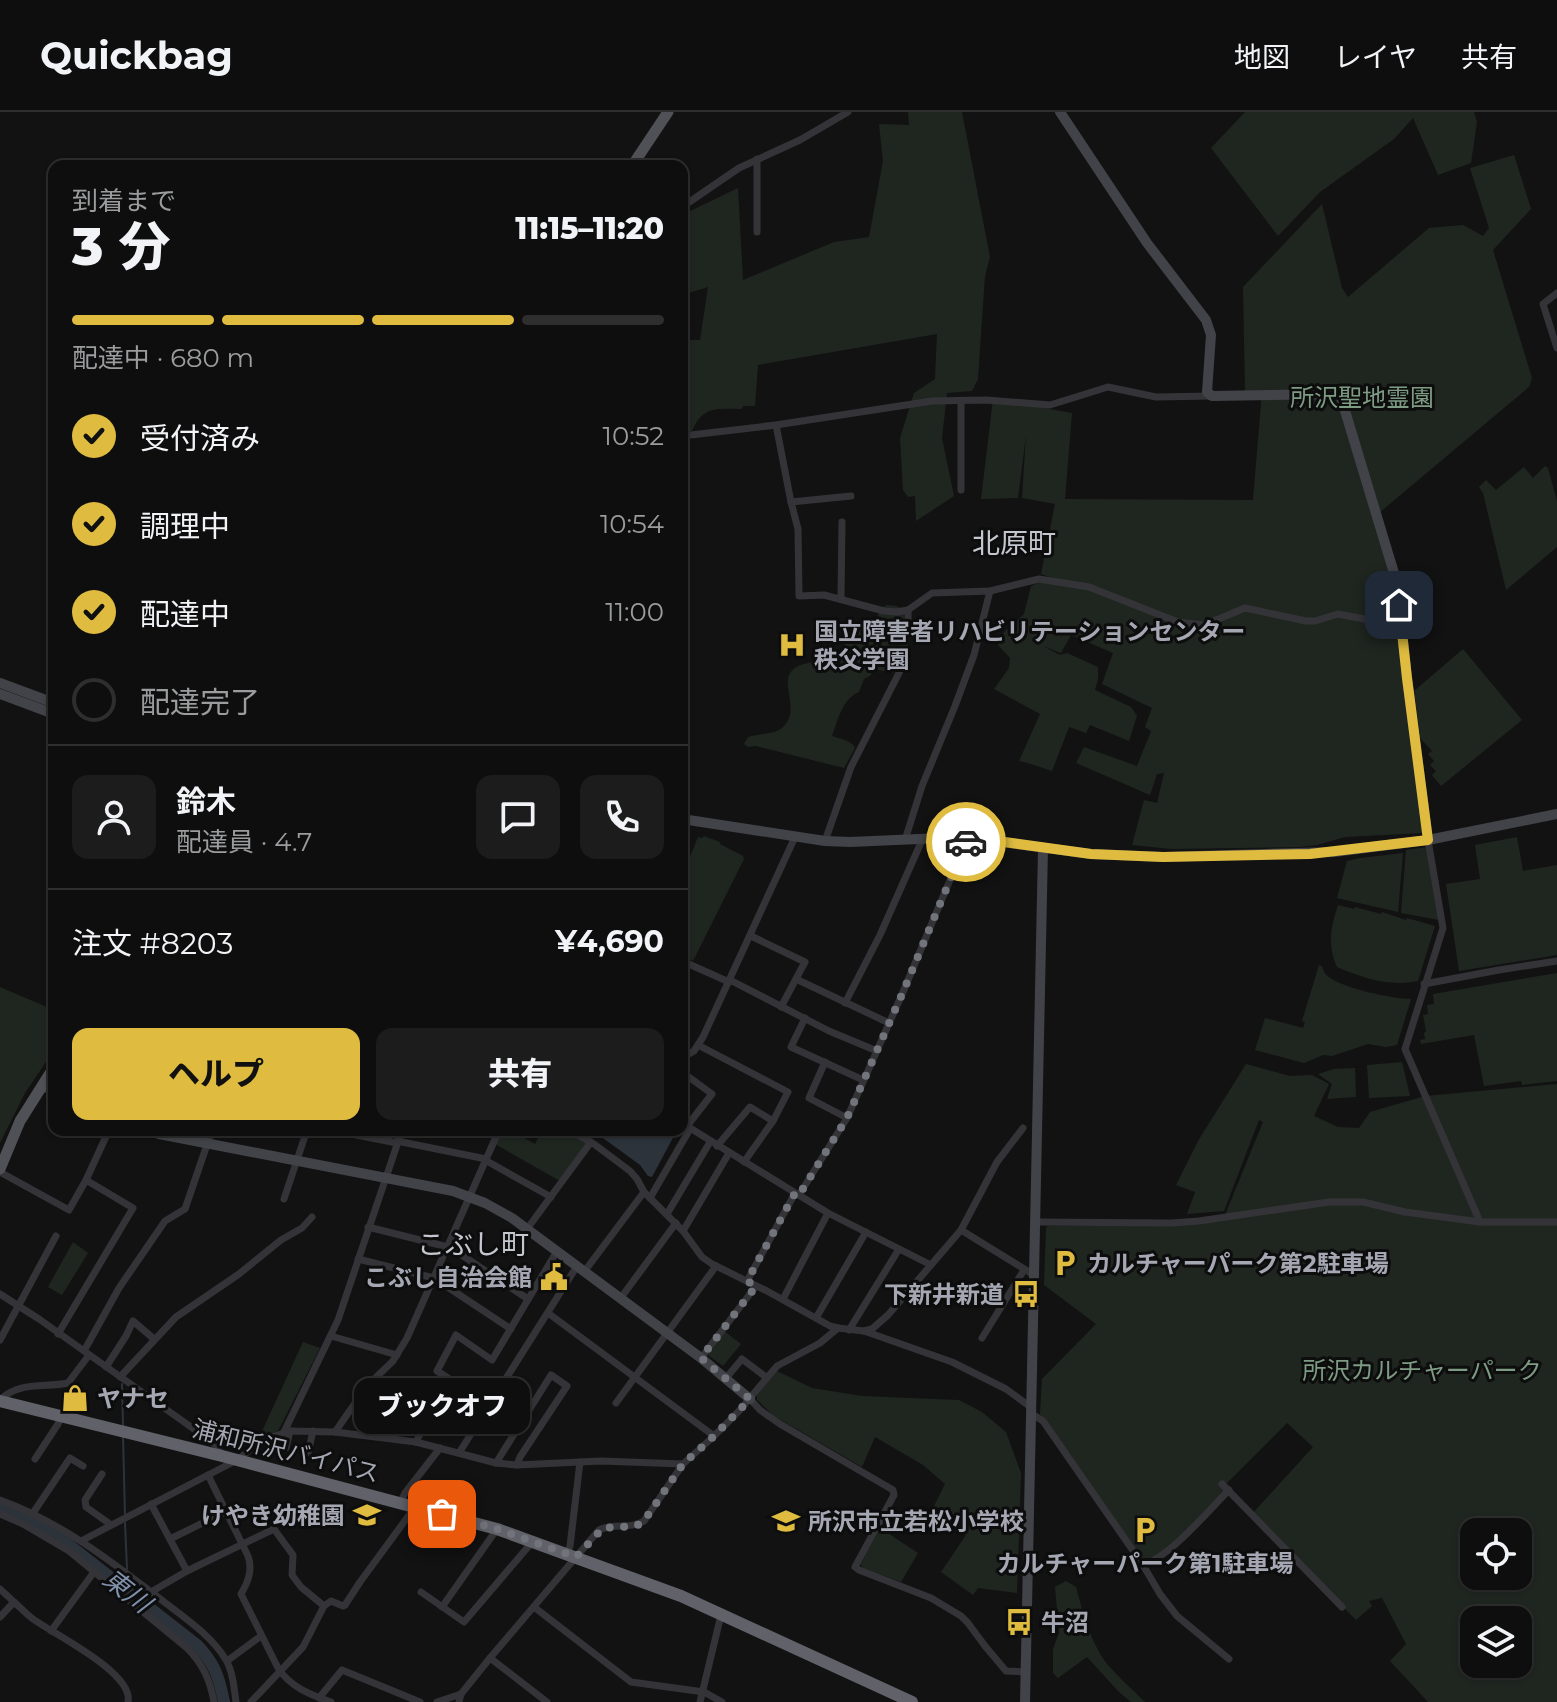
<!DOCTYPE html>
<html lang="ja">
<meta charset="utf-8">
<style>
body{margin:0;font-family:Montserrat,"Noto Sans JP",sans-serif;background:#1c1c1c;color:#f1f3f6;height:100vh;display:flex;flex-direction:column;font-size:30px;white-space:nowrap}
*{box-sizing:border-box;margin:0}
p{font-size:26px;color:#9b9c9e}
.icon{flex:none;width:44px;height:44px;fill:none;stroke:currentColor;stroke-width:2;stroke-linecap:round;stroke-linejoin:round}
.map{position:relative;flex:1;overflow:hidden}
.details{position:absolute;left:48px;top:48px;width:640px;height:976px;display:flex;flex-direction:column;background:#0e0e0e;border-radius:16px;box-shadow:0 2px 6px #0004,0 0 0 2px #2e2e2e}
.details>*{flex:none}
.buttons{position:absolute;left:1460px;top:1406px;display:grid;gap:16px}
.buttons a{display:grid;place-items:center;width:72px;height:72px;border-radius:16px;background:#0e0e0e;box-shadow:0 2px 6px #0004,0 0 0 2px #2e2e2e;font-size:40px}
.pin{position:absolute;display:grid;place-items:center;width:68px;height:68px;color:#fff;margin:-34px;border-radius:16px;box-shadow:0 4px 12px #0006}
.courier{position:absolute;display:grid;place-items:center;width:80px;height:80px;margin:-40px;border:6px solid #dfbc3f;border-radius:50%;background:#fff;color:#222;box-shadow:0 2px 10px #0007}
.bubble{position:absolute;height:56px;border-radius:16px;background:#0e0e0e;box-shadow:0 2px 6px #0004,0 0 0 2px #2e2e2e;font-size:26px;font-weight:800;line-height:56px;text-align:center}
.overview em{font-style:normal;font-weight:800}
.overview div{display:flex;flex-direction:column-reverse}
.overview{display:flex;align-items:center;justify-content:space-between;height:136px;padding:0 24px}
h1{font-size:52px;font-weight:800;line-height:60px}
.bar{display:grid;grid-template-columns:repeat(4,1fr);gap:12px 8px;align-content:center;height:96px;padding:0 24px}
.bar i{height:10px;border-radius:6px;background:#2e2e2e}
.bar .current{background:#dfbc3f}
.bar p{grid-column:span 4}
.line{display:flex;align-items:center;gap:20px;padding:0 24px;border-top:2px solid #2e2e2e}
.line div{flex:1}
.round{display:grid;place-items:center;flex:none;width:84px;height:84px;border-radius:16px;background:#1c1c1c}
ol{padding:0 24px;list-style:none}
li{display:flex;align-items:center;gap:24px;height:88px}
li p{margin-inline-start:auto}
li .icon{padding:8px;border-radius:50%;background:#dfbc3f;color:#111;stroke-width:4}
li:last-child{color:#9b9c9e}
li i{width:44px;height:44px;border:4px solid #2e2e2e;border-radius:50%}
.cta{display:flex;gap:16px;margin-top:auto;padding:16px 24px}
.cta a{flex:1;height:92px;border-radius:16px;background:#dfbc3f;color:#111;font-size:32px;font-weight:800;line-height:92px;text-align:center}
.cta a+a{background:#1c1c1c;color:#f1f3f6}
header{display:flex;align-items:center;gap:48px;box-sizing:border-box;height:112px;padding:0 40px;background:#0e0e0e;border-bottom:2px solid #2e2e2e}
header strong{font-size:38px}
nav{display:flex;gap:44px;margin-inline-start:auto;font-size:28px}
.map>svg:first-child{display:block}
.green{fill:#1f2620;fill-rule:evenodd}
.water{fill:#2d333b}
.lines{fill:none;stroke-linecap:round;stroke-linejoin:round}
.stream{stroke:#2d333b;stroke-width:2}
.river{stroke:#2d333b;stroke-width:12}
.street{stroke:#343438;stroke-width:7}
.secondary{stroke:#424348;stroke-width:10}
.primary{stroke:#505157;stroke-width:11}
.highway{stroke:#606169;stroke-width:12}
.done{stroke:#72747b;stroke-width:8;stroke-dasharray:0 14.4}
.route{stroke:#dfbc3f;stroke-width:10}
.labels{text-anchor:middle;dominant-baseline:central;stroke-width:6;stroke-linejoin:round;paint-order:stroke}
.park-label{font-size:24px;fill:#7e9c83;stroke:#0d0d0e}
.poi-label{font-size:24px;font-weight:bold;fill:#a5a8b3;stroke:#0d0d0e;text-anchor:start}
.street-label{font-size:24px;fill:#a5a8b3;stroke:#0d0d0e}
.water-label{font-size:26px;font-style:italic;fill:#7f91ab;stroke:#0d0d0e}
.quarter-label{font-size:28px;fill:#c5c7cf;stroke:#0d0d0e}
</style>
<header>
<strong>Quickbag</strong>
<nav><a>地図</a><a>レイヤ</a><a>共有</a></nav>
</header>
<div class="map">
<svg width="1557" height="1590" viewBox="0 0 1557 1590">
<rect width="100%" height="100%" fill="#121213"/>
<g class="green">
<path d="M908 0H962L990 145 985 164 978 267 972 279 947 281 942 326 954 384 916 409 915 384 908 385 903 378 900 326 914 281 935 267 937 222 758 253 755 294H743L742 297C718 297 703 293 692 319L682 321V228H700L708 175 682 183 684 165V102L738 76 743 168 834 130 869 125 883 49 879 12 909 13Z"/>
<path d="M1245 0H1474L1477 10 1471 51 1438 63 1413 6 1394 27 1320 80 1278 124 1211 36Z"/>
<path d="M1514 43 1531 97 1493 138 1532 266 1529 275 1379 401 1394 464 1422 721 1345 725 1317 733 1299 735 1171 737 1132 733 1144 688 1157 691 1164 661 1157 662 1150 683 1076 651 1084 635 1137 654 1151 619 1145 615 1152 596 1102 572 1113 541 1071 523 1061 541 1043 534 1060 543 1067 541 1098 555V567L1095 578 1131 595 1137 604 1129 629 1090 613 1086 621 1069 615 1052 659 1028 651 1019 649 1040 602 994 577 1009 556 1010 546 998 533 1004 520 1024 502 1031 474 1041 470 1067 471 1041 462 1055 392 1022 386 1026 323 1018 386 981 387 993 287 1072 301 1065 387 1253 388 1262 279H1245L1243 175 1322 92 1342 176 1348 185 1429 116 1463 113 1483 124 1489 116 1470 56Z"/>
<path d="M1545 354 1548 356 1557 389V435L1506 478 1483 381 1479 375 1486 368 1496 378 1524 355 1533 366Z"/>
<path d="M887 493 896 494 904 497V508L897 558 893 561 874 557 870 564 864 567 859 580C842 587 838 608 832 624 840 627 852 628 855 636L844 656 756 634 748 635 744 632 748 625C759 621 775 623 783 615 805 594 769 562 804 552 817 548 827 550 840 553L845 531 855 526 865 510 874 512 877 509 879 497Z"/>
<path d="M1463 537 1522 608 1441 674 1432 663 1436 659 1430 653 1434 649 1428 642 1432 639 1420 626 1414 579Z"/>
<path d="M704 724 720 730V732L743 744 744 747 693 849 682 844V764L698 725 702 726Z"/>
<path d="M1517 725 1523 759 1557 753V843L1459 859 1446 772 1480 767 1475 733Z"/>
<path d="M1428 735 1439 808 1401 801 1406 738Z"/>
<path d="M1403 741 1398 800 1337 786 1347 749 1360 746Z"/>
<path d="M1338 793 1354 797 1355 795 1381 802 1382 800 1406 808 1407 806 1435 814 1418 869C1391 875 1362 866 1337 855 1327 832 1331 815 1338 793Z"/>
<path d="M1319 853 1322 854C1324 860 1324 861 1329 865 1342 876 1393 887 1411 887L1397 933 1386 935 1368 932 1332 944 1323 943 1304 951 1255 938 1265 906 1303 916 1305 910 1302 909Z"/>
<path d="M1557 861V969L1522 973 1521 969 1484 974 1474 923 1421 932 1420 928 1425 927 1424 921 1426 919 1423 903 1428 902 1427 893 1434 892 1433 882Z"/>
<path d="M0 875 54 898V938L25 981 0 1031Z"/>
<path d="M1402 950 1410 984 1369 986 1367 953Z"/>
<path d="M1246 952 1290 964 1312 963 1329 972 1314 1004 1338 1015 1359 1016 1370 1000 1425 984 1557 972V1590H1428L1390 1549 1406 1532 1382 1486 1369 1489 1372 1494 1356 1508 1252 1402 1313 1335 1287 1311 1227 1371 1225 1379C1212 1392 1164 1446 1148 1447 1146 1447 1144 1446 1142 1446L1040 1302 1042 1267 1096 1212 1044 1173 1046 1116 1048 1114H1167L1223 1108 1263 1010 1259 1008 1224 1099 1187 1102 1195 1080 1176 1073 1198 1029ZM1474 1420H1518V1464H1474ZM1474 1508H1518V1552H1474Z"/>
<path d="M1355 956 1356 985 1327 987 1332 972 1318 962 1334 957Z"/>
<path d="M502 1018H510L535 1032 542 1018H563L587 1030 560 1069 495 1032Z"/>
<path d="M73 1130 88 1141 62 1183 48 1175Z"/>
<path d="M724 1219 741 1232 723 1254 708 1243Z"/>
<path d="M303 1230 320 1236 278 1319 258 1328Z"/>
<path d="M777 1259 812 1276 862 1284 959 1288 982 1300 1006 1320 1021 1361 1017 1481 978 1476 973 1483 941 1460 966 1423 931 1400 945 1372 923 1353 875 1325 862 1355 774 1304 757 1288V1283Z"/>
<path d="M880 1416 918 1441 901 1470 862 1456 861 1452Z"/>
<path d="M1066 1469 1076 1475C1083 1501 1091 1532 1108 1553 1119 1566 1133 1578 1145 1590H1131L1119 1580 1087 1545 1058 1566 1053 1561V1537L1059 1521 1055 1475Z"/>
</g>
<path class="water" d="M592 1018H674L676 1020 652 1065 648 1064 640 1053Z"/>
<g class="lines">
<g class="stream">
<path d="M122 1272 123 1313"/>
<path d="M123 1323 125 1405"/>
<path d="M125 1411 127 1457"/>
<path d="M127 1467V1478"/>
</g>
<path class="river" d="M0 1397 38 1412 60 1426 197 1533C215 1552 219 1565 224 1590"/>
<g class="street">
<path d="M682 95 739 56 800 28 848 0"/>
<path d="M757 120V47"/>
<path d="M1557 181 1543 192 1557 236"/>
<path d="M961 289V378"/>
<path d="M776 313 791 390 798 417 799 484 824 483 884 499 897 500 908 498 932 481 990 479 1039 467 1089 475 1178 510 1204 513 1245 496 1306 509H1315L1338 502 1402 514"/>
<path d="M682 324 776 313 932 289 986 288 1050 293 1108 275 1156 285 1212 284"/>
<path d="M791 390 851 384"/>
<path d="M841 487 842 410"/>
<path d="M905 728 922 674 955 594 974 543 990 479"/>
<path d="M1428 728 1443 816 1405 937 1480 1110"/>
<path d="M825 729 851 655 900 559 908 511V498"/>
<path d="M751 824 805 850 781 895"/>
<path d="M682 849 729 870"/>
<path d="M796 867 889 911"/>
<path d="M730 868 829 919 877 939"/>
<path d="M1424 872 1499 858 1557 849"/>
<path d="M845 891 880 823 923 726"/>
<path d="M805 906 791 935 863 968"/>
<path d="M698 933 788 980 773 1009 744 1050"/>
<path d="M682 946 694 939 703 925 795 725"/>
<path d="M825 950 809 986 847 1006"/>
<path d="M682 960 712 982 687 1014"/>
<path d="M682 1011 828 1101 931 1153"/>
<path d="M331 1018 397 1031"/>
<path d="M569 1018 594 1032 630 1059 637 1067 644 1080 683 1119 702 1145 712 1152 767 1179 830 1214 838 1216 864 1219 952 1250 1006 1277 1032 1296"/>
<path d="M397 1029 486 1047"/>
<path d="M717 1034 750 995 773 1009"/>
<path d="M485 1048 551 1085"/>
<path d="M0 1060 69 1098 86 1068 109 1018"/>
<path d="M799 1083 847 1006 903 880 968 725"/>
<path d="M650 1086 690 1017"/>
<path d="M284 1087 307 1018"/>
<path d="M667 1102 710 1030"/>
<path d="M1035 1110 1171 1111 1199 1109 1329 1090H1363L1405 1100 1480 1110H1557"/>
<path d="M368 1115 448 1135"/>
<path d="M527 1117 591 1030"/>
<path d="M961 1118 1034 1163"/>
<path d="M683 1119 729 1041"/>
<path d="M448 1134 528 1187"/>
<path d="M358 1147 434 1166 511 1217"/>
<path d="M584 1160 644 1080"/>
<path d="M747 1169 795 1081"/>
<path d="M0 1182 39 1207 184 1310 217 1334 222 1344"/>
<path d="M620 1187 676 1111"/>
<path d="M783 1187 828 1101"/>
<path d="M548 1201 714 1324"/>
<path d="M816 1206 866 1120"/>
<path d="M849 1218 899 1137"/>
<path d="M864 1219 872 1217 888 1203 961 1118 997 1050 1023 1016"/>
<path d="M58 1222 133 1096 86 1068"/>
<path d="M331 1224 397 1243"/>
<path d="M982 1226 1024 1158"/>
<path d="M0 1228 56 1124"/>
<path d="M84 1239 119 1176 165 1109 185 1097 212 1018"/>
<path d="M701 1246 756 1174"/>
<path d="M106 1255 126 1224 133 1209 154 1227"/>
<path d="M120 1265 176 1205 239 1162 281 1128 302 1116 312 1105"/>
<path d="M726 1266 742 1247 767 1266"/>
<path d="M750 1287 760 1298 780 1312 893 1378 894 1383 855 1455 859 1458 931 1486 961 1504 968 1511 985 1534 1006 1559 1026 1560"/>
<path d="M0 1288C19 1269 44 1276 68 1271L89 1243"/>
<path d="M616 1291 716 1154"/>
<path d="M1032 1302 1043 1309 1143 1453 1160 1482 1177 1504 1229 1547"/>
<path d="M284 1320 338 1208 402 1018"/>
<path d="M335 1320 367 1274 393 1249 407 1226 499 1018"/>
<path d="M416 1330 448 1266 437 1259 456 1223 492 1248 557 1139"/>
<path d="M286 1336 290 1319"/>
<path d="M308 1341 313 1319"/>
<path d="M459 1341 577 1154"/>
<path d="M35 1347 58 1312 61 1305"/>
<path d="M496 1351 551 1263 567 1274 520 1345 517 1353"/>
<path d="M102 1362 85 1388 86 1395 110 1412"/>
<path d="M208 1363 248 1444C253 1458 248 1470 241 1482L278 1556C290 1575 311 1583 331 1590"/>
<path d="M1222 1372 1342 1495"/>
<path d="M0 1388C61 1410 112 1450 163 1489 185 1506 212 1524 226 1548 233 1560 234 1576 236 1590"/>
<path d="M400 1391 405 1381 440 1336"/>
<path d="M151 1392 187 1459"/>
<path d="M33 1401 70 1346 83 1354"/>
<path d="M0 1402 23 1412 69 1439 187 1536C203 1552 210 1568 214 1590"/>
<path d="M170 1427 225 1400"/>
<path d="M81 1429 237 1348 263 1328 290 1319 335 1320 416 1330 496 1351 517 1353 601 1349 683 1352"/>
<path d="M567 1442 570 1434 580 1350"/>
<path d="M1143 1453C1171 1444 1207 1400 1229 1378"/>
<path d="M0 1477 14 1490"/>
<path d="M151 1480 187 1459 274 1417 293 1443 292 1463 301 1475 324 1494"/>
<path d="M421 1480 464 1510 533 1429"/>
<path d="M442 1495 497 1417"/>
<path d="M534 1495 631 1570 704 1580 722 1590"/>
<path d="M0 1505 14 1490C21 1496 26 1502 33 1507 55 1523 134 1561 128 1590"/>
<path d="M51 1519 94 1460"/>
<path d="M490 1546 547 1590"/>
<path d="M227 1549 261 1524"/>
<path d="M319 1586 342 1558 420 1590"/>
<path d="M251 1590 303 1535 324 1494 331 1489 343 1494 345 1493 360 1470 415 1395"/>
<path d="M437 1590 461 1582"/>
<path d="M459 1590 461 1582 490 1546 599 1418C613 1410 630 1418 644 1409L683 1352 714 1324 739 1299 777 1254 820 1231 838 1216"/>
<path d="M700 1590 721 1503"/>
</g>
<g class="secondary">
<path d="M1060 0 1147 131 1206 208 1211 223 1207 280 1212 284 1340 282 1397 471 1407 566 1428 728"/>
<path d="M0 571 54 591"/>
<path d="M0 582 54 602"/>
<path d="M682 707 825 729 850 730 964 725 1091 742 1163 745 1334 740 1428 728 1557 702"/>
<path d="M42 974 54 979"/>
<path d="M148 1018 159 1022 453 1079 485 1091 512 1106 701 1246 750 1287"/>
<path d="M1025 1590 1043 736"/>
</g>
<g class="primary">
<path d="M632 54 668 0"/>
<path d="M0 1057 20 1009 54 955"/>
</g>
<path class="highway" d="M0 1289 222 1344 497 1417 681 1484 912 1590"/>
</g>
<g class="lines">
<path class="done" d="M442 1402 497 1417 576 1445 603 1416 636 1414 644 1409 683 1352 714 1324 750 1287 701 1246 756 1174 747 1169 795 1081 799 1083 847 1006 903 880 966 730"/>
<path class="route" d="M966 730 968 725 1091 742 1163 745 1310 742 1428 728 1407 566 1399 493"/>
</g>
<defs>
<g id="hospital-bare" transform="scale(2.16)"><path d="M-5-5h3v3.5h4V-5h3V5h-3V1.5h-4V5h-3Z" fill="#dfbc3f" stroke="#0d0d0e" stroke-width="2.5" paint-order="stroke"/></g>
<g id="parking-bare" transform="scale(2.16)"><path d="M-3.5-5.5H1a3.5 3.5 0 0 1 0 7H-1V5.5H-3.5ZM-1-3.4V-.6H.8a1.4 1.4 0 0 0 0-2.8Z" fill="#dfbc3f" stroke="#0d0d0e" stroke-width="2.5" paint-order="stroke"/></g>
<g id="civic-bare" transform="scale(2.16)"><path d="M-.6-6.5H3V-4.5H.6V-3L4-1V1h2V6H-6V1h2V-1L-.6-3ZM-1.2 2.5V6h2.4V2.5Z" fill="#dfbc3f" stroke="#0d0d0e" stroke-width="2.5" paint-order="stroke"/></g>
<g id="bus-bare" transform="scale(2.16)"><path d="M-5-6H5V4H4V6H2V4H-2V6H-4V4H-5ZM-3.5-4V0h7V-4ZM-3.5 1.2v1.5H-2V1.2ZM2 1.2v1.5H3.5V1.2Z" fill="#dfbc3f" stroke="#0d0d0e" stroke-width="2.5" paint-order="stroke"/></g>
<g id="shop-bare" transform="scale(2.16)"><path d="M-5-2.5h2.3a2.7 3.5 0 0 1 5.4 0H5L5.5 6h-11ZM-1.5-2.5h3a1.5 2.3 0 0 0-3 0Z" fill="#dfbc3f" stroke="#0d0d0e" stroke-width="2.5" paint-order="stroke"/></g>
<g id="school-bare" transform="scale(2.16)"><path d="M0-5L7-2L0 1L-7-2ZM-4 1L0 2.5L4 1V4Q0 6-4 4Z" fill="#dfbc3f" stroke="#0d0d0e" stroke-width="2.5" paint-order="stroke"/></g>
</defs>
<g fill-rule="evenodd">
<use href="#hospital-bare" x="792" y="533"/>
<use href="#parking-bare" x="1065" y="1151"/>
<use href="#civic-bare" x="554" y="1165"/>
<use href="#bus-bare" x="1026" y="1182"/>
<use href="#shop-bare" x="75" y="1286"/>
<use href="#school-bare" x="367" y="1403"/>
<use href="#school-bare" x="786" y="1409"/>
<use href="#parking-bare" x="1145" y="1418"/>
<use href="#bus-bare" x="1019" y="1510"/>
</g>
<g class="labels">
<g class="park-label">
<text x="1362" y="285">所沢聖地霊園</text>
<text x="1422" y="1258">所沢カルチャーパーク</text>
</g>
<g class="poi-label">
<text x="814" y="519">国立障害者リハビリテーションセンター<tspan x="814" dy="28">秩父学園</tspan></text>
<text x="1087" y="1151">カルチャーパーク第2駐車場</text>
<text x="532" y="1165" text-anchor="end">こぶし自治会館</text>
<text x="1004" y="1182" text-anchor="end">下新井新道</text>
<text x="97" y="1286">ヤナセ</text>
<text x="345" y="1403" text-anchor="end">けやき幼稚園</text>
<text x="808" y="1409">所沢市立若松小学校</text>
<text x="1145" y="1451" text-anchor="middle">カルチャーパーク第1駐車場</text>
<text x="1041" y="1510">牛沼</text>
</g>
<g class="street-label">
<text transform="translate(286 1339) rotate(14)">浦和所沢バイパス</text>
</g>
<g class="water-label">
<text transform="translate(127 1479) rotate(38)">東川</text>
</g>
<g class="quarter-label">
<text x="1014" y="431">北原町</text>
<text x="473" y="1132">こぶし町</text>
</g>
</g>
</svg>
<div class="buttons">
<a><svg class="icon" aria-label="locate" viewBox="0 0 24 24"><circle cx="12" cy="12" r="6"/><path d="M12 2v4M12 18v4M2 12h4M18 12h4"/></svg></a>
<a><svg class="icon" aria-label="layers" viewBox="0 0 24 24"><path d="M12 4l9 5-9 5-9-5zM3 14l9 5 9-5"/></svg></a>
</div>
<div class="pin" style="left:442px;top:1402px;background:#ea580c"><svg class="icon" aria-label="bag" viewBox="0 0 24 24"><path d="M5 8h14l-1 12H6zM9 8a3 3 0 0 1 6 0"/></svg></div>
<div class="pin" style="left:1399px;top:493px;background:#1f2937"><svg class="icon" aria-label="home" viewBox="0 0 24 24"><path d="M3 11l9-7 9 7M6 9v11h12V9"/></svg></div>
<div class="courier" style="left:966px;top:730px"><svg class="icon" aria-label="car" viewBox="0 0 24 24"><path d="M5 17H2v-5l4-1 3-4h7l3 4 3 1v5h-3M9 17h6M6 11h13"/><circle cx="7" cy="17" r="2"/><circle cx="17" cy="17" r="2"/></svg></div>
<div class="bubble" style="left:354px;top:1266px;width:176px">ブックオフ</div>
<section class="details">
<div class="overview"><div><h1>3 分</h1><p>到着まで</p></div><em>11:15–11:20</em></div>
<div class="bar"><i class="current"></i><i class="current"></i><i class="current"></i><i></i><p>配達中 · 680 m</p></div>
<ol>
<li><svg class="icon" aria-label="check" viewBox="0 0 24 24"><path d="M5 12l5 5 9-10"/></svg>受付済み<p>10:52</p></li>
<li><svg class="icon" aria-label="check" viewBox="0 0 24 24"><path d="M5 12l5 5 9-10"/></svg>調理中<p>10:54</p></li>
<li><svg class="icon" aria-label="check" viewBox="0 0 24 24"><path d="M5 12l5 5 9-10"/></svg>配達中<p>11:00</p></li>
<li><i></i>配達完了</li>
</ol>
<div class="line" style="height:144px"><a class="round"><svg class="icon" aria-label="person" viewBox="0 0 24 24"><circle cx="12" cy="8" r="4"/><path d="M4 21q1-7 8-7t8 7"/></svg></a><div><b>鈴木</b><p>配達員 · 4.7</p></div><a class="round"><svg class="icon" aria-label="chat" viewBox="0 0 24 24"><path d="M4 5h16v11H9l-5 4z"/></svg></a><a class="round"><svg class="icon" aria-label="phone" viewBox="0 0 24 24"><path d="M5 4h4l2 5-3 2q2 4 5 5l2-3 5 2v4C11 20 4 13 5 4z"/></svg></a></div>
<div class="line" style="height:104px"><div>注文 #8203</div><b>¥4,690</b></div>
<div class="cta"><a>ヘルプ</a><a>共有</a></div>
</section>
</div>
